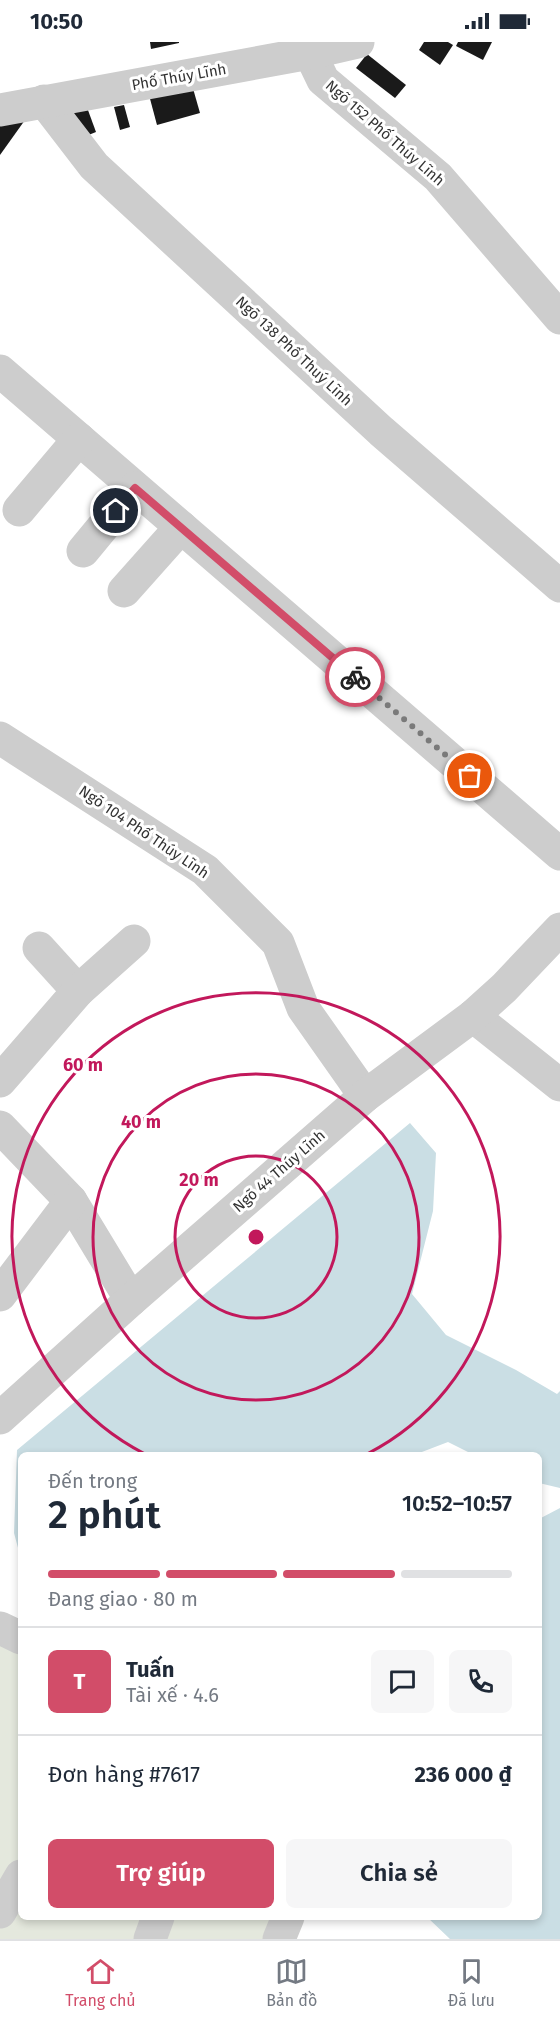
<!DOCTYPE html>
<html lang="vi">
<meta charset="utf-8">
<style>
body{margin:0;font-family:"Fira Sans",sans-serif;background:#f6f6f7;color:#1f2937;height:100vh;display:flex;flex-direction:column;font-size:22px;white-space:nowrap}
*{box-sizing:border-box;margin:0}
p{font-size:20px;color:#747a83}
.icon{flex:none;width:33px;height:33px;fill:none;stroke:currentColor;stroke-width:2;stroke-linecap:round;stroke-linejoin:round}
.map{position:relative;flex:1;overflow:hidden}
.panel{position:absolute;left:18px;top:1410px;width:524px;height:468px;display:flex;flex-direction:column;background:#fff;border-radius:9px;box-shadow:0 3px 9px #0003}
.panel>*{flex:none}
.pin{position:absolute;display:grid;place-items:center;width:51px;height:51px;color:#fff;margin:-26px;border:3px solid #fff;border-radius:50%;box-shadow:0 2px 6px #0007}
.courier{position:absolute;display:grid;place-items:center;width:60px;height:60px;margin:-30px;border:4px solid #d24d69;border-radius:50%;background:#fff;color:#222;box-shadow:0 2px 8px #0007}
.headline em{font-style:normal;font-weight:600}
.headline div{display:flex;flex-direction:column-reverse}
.headline{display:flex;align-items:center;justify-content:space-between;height:102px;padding:0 30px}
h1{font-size:39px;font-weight:600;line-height:45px}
.bar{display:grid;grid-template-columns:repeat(4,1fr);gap:9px 6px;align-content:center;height:72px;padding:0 30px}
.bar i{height:8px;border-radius:4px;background:#e0e1e3}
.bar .selected{background:#d24d69}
.bar p{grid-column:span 4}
.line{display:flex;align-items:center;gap:15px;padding:0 30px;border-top:2px solid #e0e1e3}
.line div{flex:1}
.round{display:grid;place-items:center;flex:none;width:63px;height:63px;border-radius:9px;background:#f6f6f7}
.action{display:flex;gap:12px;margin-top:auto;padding:12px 30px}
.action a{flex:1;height:69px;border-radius:9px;background:#d24d69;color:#fff;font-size:24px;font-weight:600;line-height:69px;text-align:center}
.action a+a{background:#f6f6f7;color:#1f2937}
.status{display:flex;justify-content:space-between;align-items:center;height:42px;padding:0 30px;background:#fff;direction:ltr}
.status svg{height:16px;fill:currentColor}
.tab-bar{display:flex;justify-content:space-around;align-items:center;height:84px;border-top:2px solid #e0e1e3;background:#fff;font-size:16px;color:#747a83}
.tab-bar a{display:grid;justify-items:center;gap:3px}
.tab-bar .selected{color:#d24d69}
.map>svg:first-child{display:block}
.green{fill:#e4e8dd}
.water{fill:#cadee4}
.building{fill:#1a1a1a}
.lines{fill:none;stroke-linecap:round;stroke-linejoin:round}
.minor{stroke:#cdcdcd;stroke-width:33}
.done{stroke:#7a7a7a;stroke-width:6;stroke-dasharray:0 10.8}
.route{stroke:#d24d69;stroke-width:8}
.ring{fill:none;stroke:#c2185b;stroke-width:3}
.labels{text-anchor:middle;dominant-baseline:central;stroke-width:6;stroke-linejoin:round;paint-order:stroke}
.street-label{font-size:15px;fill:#333;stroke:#fff}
.centre{fill:#c2185b;stroke:#fff;stroke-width:3}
.ring-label{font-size:18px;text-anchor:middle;font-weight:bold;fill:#c2185b;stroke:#fff;stroke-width:6;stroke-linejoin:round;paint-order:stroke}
</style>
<div class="status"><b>10:50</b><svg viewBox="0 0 49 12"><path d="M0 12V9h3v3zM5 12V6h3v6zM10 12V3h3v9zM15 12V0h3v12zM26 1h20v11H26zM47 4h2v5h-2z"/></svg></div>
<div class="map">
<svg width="560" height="1897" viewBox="0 0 560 1897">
<rect width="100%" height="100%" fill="#fff"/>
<path class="green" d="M0 1570 21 1581V1875H303L295 1897H0Z"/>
<g class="water">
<path d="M410 1081 436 1111 433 1169 412 1252 446 1293 516 1328 557 1352 560 1349V1446L539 1441 538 1413H474L448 1400 414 1413H21V1517L14 1491 17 1408Z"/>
<path d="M560 1466V1897H450L427 1875H538L539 1477Z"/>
</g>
<g class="building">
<path d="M150 0H179V1L151 7Z"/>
<path d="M424 0H448L453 3 440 23 419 8Z"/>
<path d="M458 0H492L483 18 456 4Z"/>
<path d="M367 12 406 43 395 56 356 26Z"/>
<path d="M192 43 200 71 157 83 149 53Z"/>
<path d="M85 60 96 90 81 96 69 66Z"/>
<path d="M124 63 130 85 120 88 114 65Z"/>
<path d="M25 78 0 113V81Z"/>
</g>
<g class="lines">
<g class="minor">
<path d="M310 11 323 38 438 135 560 276"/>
<path d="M44 59 94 124 381 389 560 544"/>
<path d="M0 68 310 11 358 0"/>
<path d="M0 329 560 812"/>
<path d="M19 468 79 397"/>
<path d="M83 509 135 446"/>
<path d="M124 549 181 485"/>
<path d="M0 696 205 828 278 901 303 966 365 1054"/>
<path d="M39 906 78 949"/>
<path d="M473 974 560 1043"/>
<path d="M0 1039 78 949 134 899"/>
<path d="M0 1085 71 1159 131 1258"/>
<path d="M0 1253 71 1159"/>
<path d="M0 1376 131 1258 365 1054 473 974 504 946 560 887"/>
<path d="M0 1586 21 1596"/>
<path d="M0 1870 21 1834"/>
<path d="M150 1897 158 1875"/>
<path d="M279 1897 288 1875"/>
</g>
</g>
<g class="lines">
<path class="done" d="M355 635 470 734"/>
<path class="route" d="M116 469 135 446 355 635"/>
</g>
<g class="ring">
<circle cx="256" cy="1195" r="81"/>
<circle cx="256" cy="1195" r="163"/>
<path d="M145 1412A244 244 0 1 1 367 1412"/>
</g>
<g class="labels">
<g class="street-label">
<text transform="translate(179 35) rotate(-10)">Phố Thúy Lĩnh</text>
<text transform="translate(385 91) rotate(41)">Ngõ 152 Phố Thúy Lĩnh</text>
<text transform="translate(294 309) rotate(43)">Ngõ 138 Phố Thuý Lĩnh</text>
<text transform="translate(144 790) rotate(34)">Ngõ 104 Phố Thúy Lĩnh</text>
<text transform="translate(279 1129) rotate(-41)">Ngõ 44 Thúy Lĩnh</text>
</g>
</g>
<circle cx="256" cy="1195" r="9" class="centre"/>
<g class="ring-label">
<text x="83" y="1029">60 m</text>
<text x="141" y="1086">40 m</text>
<text x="199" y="1144">20 m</text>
</g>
</svg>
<div class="pin" style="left:470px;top:734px;background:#ea580c"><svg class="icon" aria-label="bag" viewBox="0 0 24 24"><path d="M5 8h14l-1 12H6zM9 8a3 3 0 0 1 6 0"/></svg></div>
<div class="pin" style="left:116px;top:469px;background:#1f2937"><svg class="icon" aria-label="home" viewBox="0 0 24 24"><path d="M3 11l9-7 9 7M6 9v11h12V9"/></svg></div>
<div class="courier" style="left:355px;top:635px"><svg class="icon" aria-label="bike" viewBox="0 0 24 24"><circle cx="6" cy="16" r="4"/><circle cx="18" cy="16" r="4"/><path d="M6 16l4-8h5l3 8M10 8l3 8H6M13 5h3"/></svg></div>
<section class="panel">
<div class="headline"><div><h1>2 phút</h1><p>Đến trong</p></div><em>10:52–10:57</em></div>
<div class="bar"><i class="selected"></i><i class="selected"></i><i class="selected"></i><i></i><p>Đang giao · 80 m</p></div>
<div class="line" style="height:108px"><b class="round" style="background:#d24d69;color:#fff">T</b><div><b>Tuấn</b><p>Tài xế · 4.6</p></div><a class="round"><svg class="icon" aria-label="chat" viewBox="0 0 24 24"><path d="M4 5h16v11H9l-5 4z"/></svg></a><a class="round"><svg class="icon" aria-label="phone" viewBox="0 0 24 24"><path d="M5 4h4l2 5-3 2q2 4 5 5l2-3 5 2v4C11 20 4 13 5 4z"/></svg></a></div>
<div class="line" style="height:78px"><div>Đơn hàng #7617</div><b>236 000 ₫</b></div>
<div class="action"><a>Trợ giúp</a><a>Chia sẻ</a></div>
</section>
</div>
<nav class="tab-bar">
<a class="selected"><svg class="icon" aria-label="home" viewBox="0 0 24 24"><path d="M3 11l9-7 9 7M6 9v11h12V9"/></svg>Trang chủ</a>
<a><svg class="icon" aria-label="map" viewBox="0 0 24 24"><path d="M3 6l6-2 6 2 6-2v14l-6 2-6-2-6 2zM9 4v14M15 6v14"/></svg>Bản đồ</a>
<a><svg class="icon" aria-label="saved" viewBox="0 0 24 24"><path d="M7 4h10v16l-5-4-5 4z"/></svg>Đã lưu</a>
</nav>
